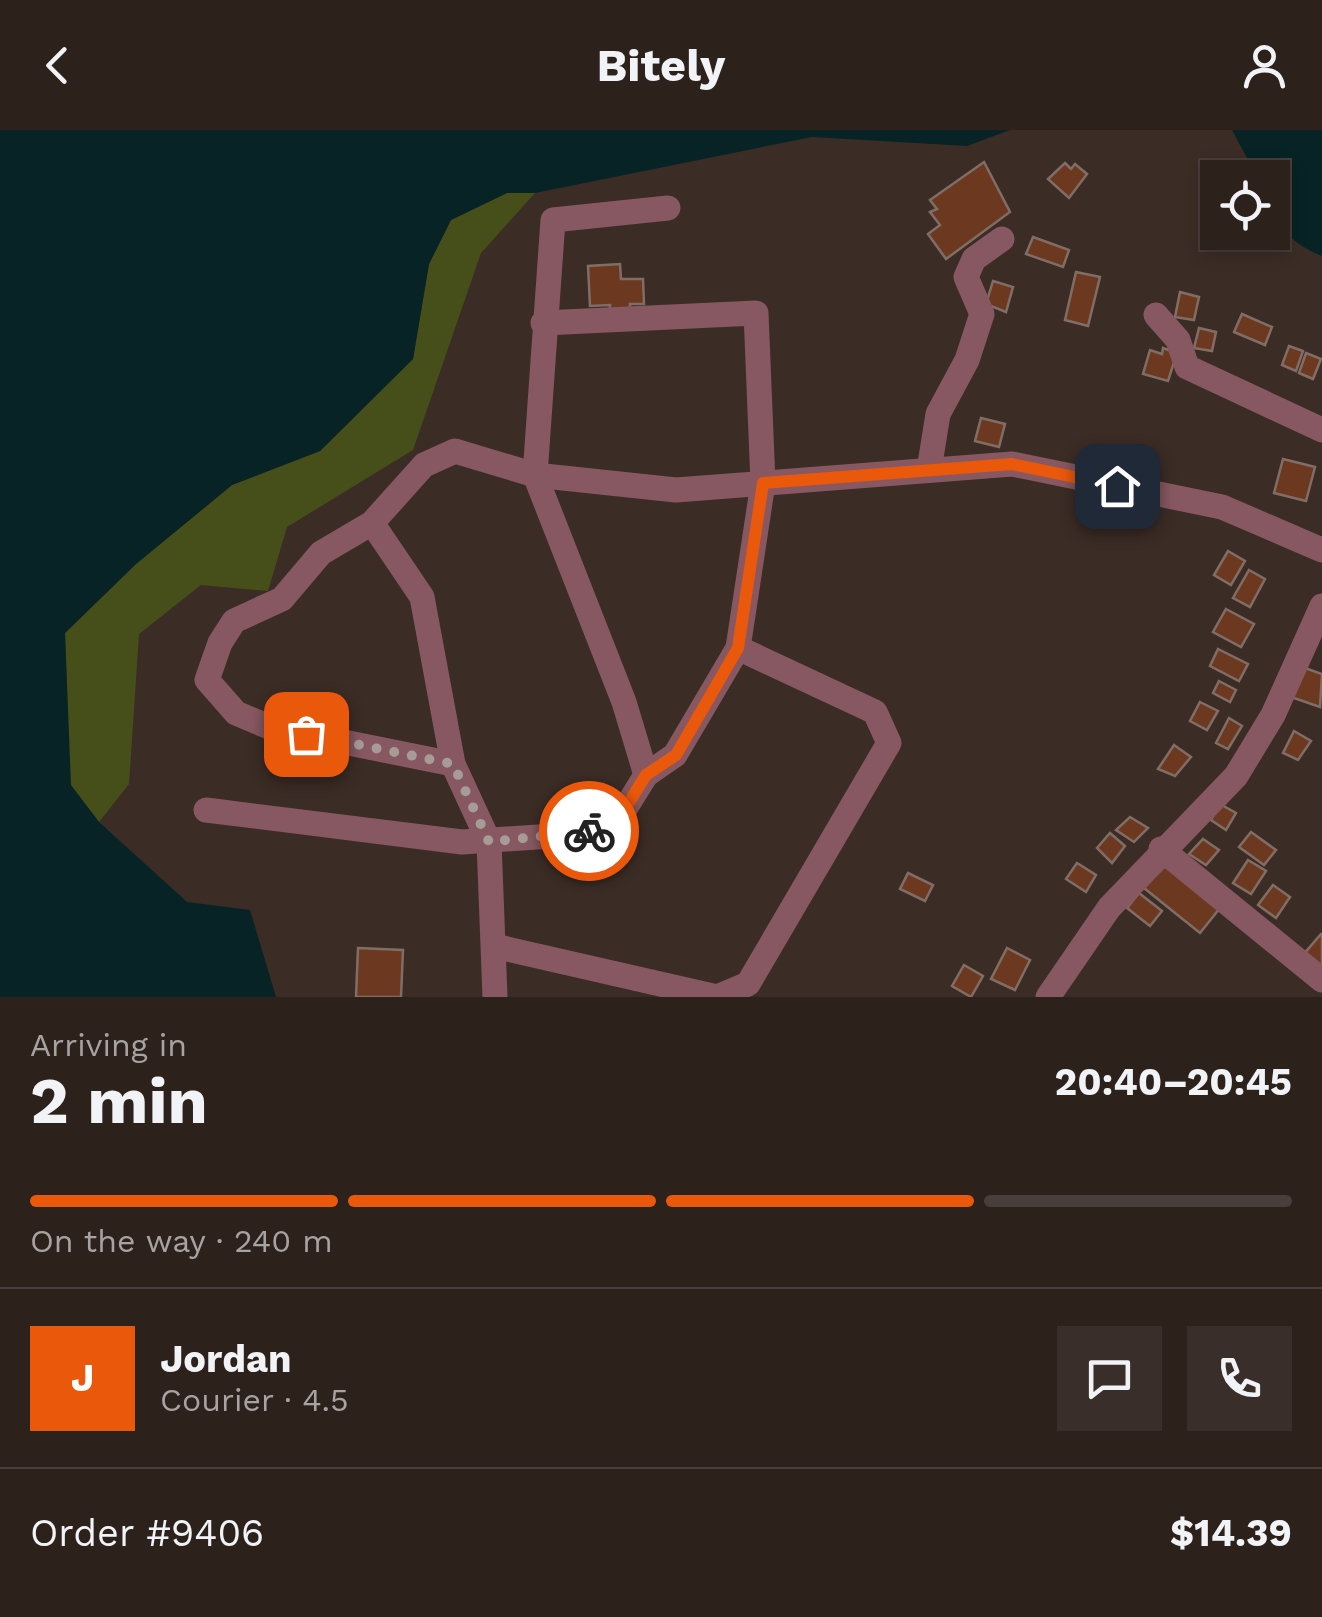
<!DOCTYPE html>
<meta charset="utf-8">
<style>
body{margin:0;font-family:"Work Sans",sans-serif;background:#392e29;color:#f1f3f6;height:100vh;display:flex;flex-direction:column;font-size:38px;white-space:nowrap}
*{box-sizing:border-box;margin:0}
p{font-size:32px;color:#a7a3a3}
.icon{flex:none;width:55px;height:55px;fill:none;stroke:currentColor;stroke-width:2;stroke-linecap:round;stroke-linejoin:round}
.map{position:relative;height:867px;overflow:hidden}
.sheet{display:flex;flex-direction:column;background:#2d211c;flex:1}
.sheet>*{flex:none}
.fabs{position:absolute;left:1200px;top:30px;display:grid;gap:20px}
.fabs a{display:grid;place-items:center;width:90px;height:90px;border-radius:0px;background:#2d211c;box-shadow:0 5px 15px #0003,0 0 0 2px #483e3b;font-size:50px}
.pin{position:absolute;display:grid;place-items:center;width:85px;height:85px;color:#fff;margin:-42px;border-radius:20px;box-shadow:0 5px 15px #0006}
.courier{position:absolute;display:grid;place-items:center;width:100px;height:100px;margin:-50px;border:8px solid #ea580c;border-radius:50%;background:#fff;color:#222;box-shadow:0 2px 12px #0007}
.overview em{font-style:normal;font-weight:700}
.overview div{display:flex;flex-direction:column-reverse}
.overview{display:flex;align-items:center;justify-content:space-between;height:170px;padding:0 30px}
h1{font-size:65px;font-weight:700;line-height:75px}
.bar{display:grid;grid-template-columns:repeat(4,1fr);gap:15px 10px;align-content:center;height:120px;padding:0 30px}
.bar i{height:12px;border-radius:8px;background:#483e3b}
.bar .on{background:#ea580c}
.bar p{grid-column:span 4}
.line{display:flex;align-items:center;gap:25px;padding:0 30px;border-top:2px solid #483e3b}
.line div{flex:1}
.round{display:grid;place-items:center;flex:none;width:105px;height:105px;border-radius:0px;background:#392e29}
header{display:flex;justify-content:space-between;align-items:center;height:130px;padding:0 30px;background:#2d211c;font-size:45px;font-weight:700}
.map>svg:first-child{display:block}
.green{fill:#464f19}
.water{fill:#082325}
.building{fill:#6c3820;stroke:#806e66;stroke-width:2.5}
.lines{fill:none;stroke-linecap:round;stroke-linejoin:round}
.minor{stroke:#875861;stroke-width:25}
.done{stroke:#a79b96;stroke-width:10;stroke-dasharray:0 18}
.route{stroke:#ea580c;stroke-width:12}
</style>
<header><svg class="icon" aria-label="back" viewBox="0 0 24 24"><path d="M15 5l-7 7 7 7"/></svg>Bitely<svg class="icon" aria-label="person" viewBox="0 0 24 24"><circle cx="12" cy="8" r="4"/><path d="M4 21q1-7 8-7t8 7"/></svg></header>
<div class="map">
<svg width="1322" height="867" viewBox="0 0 1322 867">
<rect width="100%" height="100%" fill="#3c2c26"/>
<path class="green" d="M507 63H535L481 123 413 320 287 397 268 461 201 455 139 504 129 654 99 692 70 655 65 503 136 434 232 355 320 321 413 229 429 134 451 90Z"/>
<g class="water">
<path d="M0 0H1010L967 16 812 7 535 63H507L451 90 429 134 413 229 320 321 232 355 136 434 65 503 71 655 99 692 187 772 250 780 276 867H0Z"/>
<path d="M1232 0H1322V126C1283 110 1272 90 1272 48L1257 47Z"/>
</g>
<g class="building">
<path d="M984 32 1010 82 946 129 928 104 940 95 930 82 937 79 930 70Z"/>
<path d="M1065 33 1071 39 1075 34 1087 44 1069 68 1048 49Z"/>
<path d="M1033 107 1069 120 1063 137 1026 124Z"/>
<path d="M620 134 621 149H643L644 174H630V184L610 185V175L590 176 588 136Z"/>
<path d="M1076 142 1100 147 1088 196 1065 190Z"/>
<path d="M993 151 1013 157 1006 182 986 174Z"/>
<path d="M1180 162 1199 167 1194 190 1175 187Z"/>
<path d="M1242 184 1272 197 1265 215 1234 202Z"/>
<path d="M1199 198 1216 202 1212 221 1194 218Z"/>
<path d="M1289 216 1303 221 1296 241 1282 235Z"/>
<path d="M1163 218 1177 223 1168 251 1143 244 1150 220 1162 224Z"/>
<path d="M1306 223 1321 229 1313 249 1299 243Z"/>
<path d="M981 288 1005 294 999 317 975 311Z"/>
<path d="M1283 329 1315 337 1306 371 1274 363Z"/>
<path d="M1228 421 1245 431 1231 455 1214 445Z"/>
<path d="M1249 440 1265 449 1250 477 1233 468Z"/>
<path d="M1226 479 1254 494 1241 517 1213 502Z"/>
<path d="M1218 519 1248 534 1239 551 1210 536Z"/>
<path d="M1302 537 1322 544 1320 577 1291 567Z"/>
<path d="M1219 551 1236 560 1230 572 1213 563Z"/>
<path d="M1200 572 1218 581 1207 600 1190 591Z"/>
<path d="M1229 588 1242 596 1228 619 1216 613Z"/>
<path d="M1294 601 1311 611 1298 630 1283 623Z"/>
<path d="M1174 615 1191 627 1175 646 1158 639Z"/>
<path d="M1220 674 1236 683 1226 700 1211 690Z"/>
<path d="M1130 687 1148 698 1134 712 1116 700Z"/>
<path d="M1251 702 1276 720 1264 735 1239 717Z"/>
<path d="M1110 703 1125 716 1112 733 1097 718Z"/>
<path d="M1203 709 1219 720 1206 735 1189 724Z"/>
<path d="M1248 730 1266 741 1251 764 1233 753Z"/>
<path d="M1077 733 1096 745 1086 762 1066 749Z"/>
<path d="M1164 733 1220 778 1200 803 1144 758Z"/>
<path d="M908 743 933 755 925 771 900 759Z"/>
<path d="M1273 755 1290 767 1276 788 1258 775Z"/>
<path d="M1139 763 1162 781 1150 796 1127 778Z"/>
<path d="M1321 804H1322V842L1303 825Z"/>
<path d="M358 818 403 820 401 867H356Z"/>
<path d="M1007 818 1030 830 1015 860 991 849Z"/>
<path d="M964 835 983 846 971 867 952 856Z"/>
</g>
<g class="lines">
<g class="minor">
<path d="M1156 185 1178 210 1187 237 1322 300"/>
<path d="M929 340 938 284 967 230 982 184 966 147 974 129 1002 109"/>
<path d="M372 393 422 467 453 634 489 712 495 867"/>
<path d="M453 634 269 597 236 583 207 550 220 513 234 491 282 469 321 423 372 393 424 335 455 321 535 345 676 360 1012 334 1222 377 1322 420"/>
<path d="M646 645 624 572 535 345 553 90 668 78"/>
<path d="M206 680 462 712 581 704 620 687 646 645 675 625 738 518 763 353 756 183 543 193"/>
<path d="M1161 719 1322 850"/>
<path d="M494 816 717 867 748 854 889 613 875 582 738 518"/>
<path d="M1048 867 1109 778 1236 646 1273 585 1322 476"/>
</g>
</g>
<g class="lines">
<path class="done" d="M306 604 453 634 489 712 589 701"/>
<path class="route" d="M589 701 620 687 646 645 676 625 738 518 763 353 1012 334 1117 356"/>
</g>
</svg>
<div class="fabs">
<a><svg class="icon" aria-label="locate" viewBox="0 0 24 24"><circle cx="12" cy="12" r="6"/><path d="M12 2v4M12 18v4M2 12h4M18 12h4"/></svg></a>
</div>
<div class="pin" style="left:306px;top:604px;background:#ea580c"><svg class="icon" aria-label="bag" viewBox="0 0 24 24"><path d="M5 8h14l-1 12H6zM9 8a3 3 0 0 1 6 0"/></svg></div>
<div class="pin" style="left:1117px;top:356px;background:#1f2937"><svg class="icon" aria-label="home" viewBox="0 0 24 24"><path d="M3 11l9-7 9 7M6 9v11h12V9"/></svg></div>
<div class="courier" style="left:589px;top:701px"><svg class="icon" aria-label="bike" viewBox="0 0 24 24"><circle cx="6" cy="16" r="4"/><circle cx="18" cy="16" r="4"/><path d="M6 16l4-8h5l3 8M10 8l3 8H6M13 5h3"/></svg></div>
</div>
<section class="sheet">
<div class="overview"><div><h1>2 min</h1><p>Arriving in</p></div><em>20:40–20:45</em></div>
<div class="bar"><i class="on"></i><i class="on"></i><i class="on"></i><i></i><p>On the way · 240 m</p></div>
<div class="line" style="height:180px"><b class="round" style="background:#ea580c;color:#fff">J</b><div><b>Jordan</b><p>Courier · 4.5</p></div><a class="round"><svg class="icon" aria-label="chat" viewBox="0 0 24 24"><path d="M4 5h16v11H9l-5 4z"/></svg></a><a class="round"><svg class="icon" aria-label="phone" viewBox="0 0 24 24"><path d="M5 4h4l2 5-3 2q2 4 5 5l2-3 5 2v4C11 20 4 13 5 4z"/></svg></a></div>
<div class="line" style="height:130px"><div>Order #9406</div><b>$14.39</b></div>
</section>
